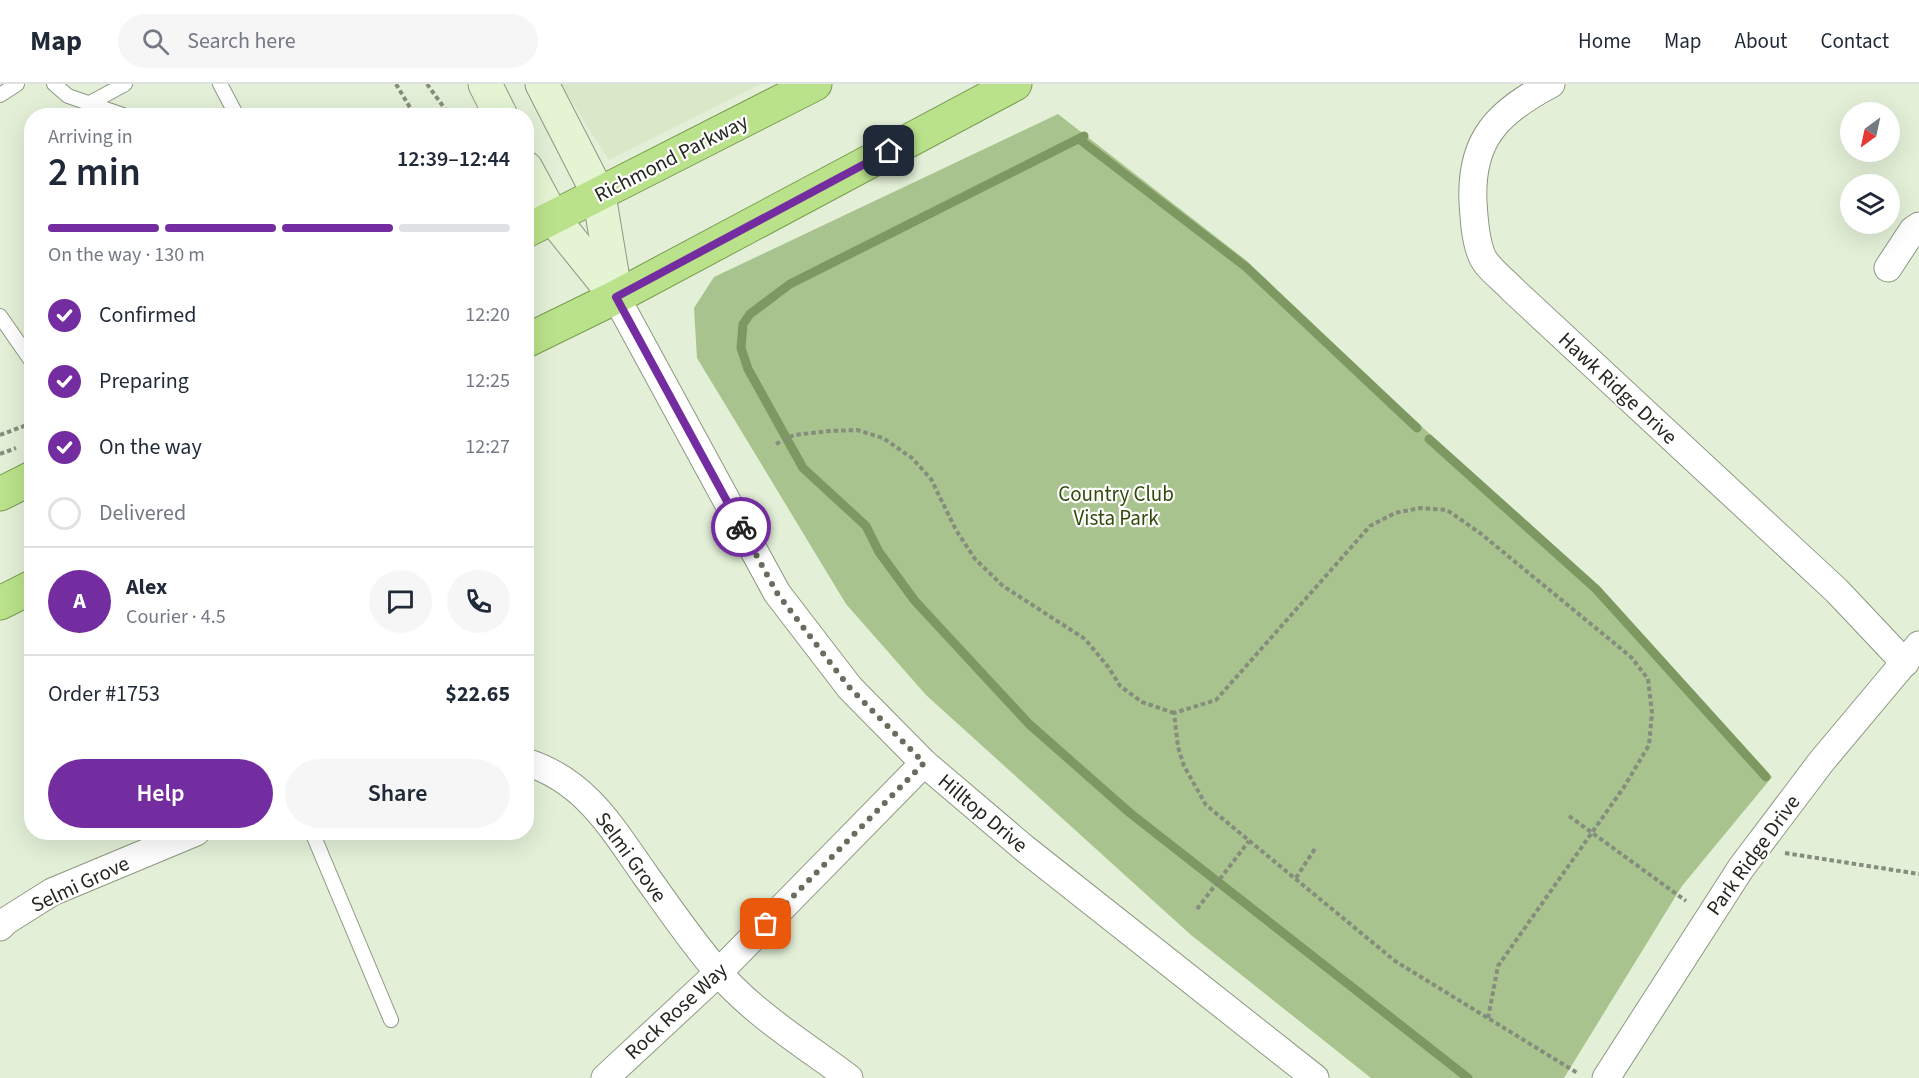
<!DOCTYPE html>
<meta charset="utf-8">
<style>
body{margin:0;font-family:"Source Sans 3",sans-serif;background:#f6f6f7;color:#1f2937;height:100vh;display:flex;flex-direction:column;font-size:22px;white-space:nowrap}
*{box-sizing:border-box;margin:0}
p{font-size:20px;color:#747a83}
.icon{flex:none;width:33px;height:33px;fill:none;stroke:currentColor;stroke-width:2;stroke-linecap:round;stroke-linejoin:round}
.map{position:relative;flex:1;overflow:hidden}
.details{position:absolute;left:24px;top:24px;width:510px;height:732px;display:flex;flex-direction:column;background:#fff;border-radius:24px;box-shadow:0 6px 24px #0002}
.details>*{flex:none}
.needle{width:39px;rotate:213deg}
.buttons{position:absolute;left:1840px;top:18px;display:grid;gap:12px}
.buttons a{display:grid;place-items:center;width:60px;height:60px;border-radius:50%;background:#fff;box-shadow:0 6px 24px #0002;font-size:30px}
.pin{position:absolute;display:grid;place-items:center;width:51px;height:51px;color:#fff;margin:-26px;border-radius:12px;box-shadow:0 3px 9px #0006}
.courier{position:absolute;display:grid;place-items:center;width:60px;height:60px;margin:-30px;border:4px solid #742da0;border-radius:50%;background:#fff;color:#222;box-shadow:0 2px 8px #0007}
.summary em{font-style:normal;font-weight:600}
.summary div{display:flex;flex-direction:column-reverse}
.summary{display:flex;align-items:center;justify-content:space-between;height:102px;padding:0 24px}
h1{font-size:39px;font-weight:600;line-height:45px}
.bar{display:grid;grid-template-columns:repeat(4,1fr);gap:9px 6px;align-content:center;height:72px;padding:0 24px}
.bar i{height:8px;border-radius:4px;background:#e0e1e3}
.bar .current{background:#742da0}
.bar p{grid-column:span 4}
.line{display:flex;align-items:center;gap:15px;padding:0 24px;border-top:2px solid #e0e1e3}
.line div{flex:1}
.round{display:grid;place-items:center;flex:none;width:63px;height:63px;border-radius:32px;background:#f6f6f7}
ol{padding:0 24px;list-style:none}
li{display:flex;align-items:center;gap:18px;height:66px}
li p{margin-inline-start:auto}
li .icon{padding:6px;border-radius:50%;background:#742da0;color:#fff;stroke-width:4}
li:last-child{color:#747a83}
li i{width:33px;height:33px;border:3px solid #e0e1e3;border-radius:50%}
.action{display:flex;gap:12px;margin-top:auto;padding:12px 24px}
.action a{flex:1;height:69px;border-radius:36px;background:#742da0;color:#fff;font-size:24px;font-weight:600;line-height:69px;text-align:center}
.action a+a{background:#f6f6f7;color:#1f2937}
header{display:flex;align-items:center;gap:36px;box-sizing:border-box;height:84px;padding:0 30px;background:#fff;border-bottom:2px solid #e0e1e3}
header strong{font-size:28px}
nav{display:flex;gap:33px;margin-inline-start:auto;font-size:21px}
.search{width:420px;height:54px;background:#f6f6f7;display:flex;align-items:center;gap:15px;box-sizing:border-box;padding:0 21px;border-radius:33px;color:#747a83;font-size:22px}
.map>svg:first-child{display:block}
.built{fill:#d8e8c8}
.green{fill:#a9c38e}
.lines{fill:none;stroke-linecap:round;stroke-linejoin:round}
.stream{stroke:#7d9860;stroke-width:9}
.service-casing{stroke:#8d9882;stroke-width:16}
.minor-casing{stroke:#8d9882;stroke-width:29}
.secondary-casing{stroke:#8d9882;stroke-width:35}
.trunk-casing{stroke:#7a9c52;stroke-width:35}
.path{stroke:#858d7c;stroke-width:4;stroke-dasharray:4.5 3;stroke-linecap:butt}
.service{stroke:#fff;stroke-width:14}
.minor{stroke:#fff;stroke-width:27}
.secondary{stroke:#e5f4d3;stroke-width:33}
.trunk{stroke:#bae28a;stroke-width:33}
.done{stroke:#676e5f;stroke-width:6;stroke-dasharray:0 10.8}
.route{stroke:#742da0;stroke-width:8}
.labels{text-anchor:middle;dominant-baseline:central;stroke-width:4.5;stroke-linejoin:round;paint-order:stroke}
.street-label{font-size:21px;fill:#24281f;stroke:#fff}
.park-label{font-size:21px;fill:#324b0b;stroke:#fff}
</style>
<header>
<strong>Map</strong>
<div class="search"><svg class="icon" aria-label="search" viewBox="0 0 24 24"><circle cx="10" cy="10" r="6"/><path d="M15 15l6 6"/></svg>Search here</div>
<nav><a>Home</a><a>Map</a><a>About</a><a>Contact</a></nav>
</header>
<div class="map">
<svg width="1919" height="994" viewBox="0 0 1919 994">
<rect width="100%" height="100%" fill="#e3f0d7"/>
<path class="built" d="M560 0H761L609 76Z"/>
<path class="green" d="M1058 30 1247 177 1399 322 1601 504 1772 693 1682 802 1564 994H1371L1191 851 926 611 846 520 697 274 694 224 714 193Z"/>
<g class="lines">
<g class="stream">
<path d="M1084 52 790 200 750 230 743 240 741 264 748 285 803 384 866 442 879 468 915 517 1029 640 1130 729 1468 994"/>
<path d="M1079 55 1246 183 1417 344"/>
<path d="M1429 355 1596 505 1766 693"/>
</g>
<g class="service-casing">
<g id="service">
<path d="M54 0 68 12 126 32"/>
<path d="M220 0 237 32"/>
<path d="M0 11 17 0"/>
<path d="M90 19 125 0"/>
<path d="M0 232 32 278"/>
<path d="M312 748 391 936"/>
</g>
</g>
<g class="minor-casing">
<g id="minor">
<path d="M1551 0C1498 28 1470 55 1473 118 1474 134 1475 156 1482 172 1487 184 1504 196 1513 206L1837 507 1905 579"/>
<path d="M1888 184 1913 146 1919 142"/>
<path d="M616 213 777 509 850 604 924 679 1024 764 1315 994"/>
<path d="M526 678C586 697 612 744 646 792 669 824 692 858 718 888 754 930 805 961 849 994"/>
<path d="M0 843 6 837 52 808 196 748"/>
<path d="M605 994 718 889 924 679"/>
<path d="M1606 994 1741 784 1821 678 1919 561"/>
</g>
</g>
<g class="secondary-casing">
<g id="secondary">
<path d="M485 0 501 32"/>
<path d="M542 0 599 111 616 213"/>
<path d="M526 84 553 134 615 211"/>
</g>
</g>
<g class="trunk-casing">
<g id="trunk">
<path d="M526 147 815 0"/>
<path d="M526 257 616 213 1015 0"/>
<path d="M0 410 32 394"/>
<path d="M0 519 32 503"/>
</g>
</g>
<g class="path">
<path d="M396 0 415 32"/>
<path d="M427 0 450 32"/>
<path d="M0 351 32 339"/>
<path d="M776 360 794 351 829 347 857 346 883 354 912 374 931 395 956 446 975 475 1003 502 1085 555 1109 584 1120 602 1142 618 1174 629"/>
<path d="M0 370 16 364"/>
<path d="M1569 732 1686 817"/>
<path d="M1785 769 1919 790"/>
<path d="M1296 794 1316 763"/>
<path d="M1197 825 1249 757"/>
<path d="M1488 934 1498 882 1624 703 1649 661 1652 629 1648 595 1631 573 1480 449 1447 426 1420 424 1395 429 1370 442 1216 616 1174 629 1178 663 1184 682 1206 721 1395 877 1579 990"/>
</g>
<use href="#service" class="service"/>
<use href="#minor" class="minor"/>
<use href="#secondary" class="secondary"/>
<use href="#trunk" class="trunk"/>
</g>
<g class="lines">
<path class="done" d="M741 443 777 509 835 585 850 604 924 679 766 840"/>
<path class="route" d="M741 443 616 213 889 67"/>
</g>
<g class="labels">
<g class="street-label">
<text transform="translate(671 74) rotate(-27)">Richmond Parkway</text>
<text transform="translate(1618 304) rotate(43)">Hawk Ridge Drive</text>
<text transform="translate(983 729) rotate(40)">Hilltop Drive</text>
<text transform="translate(1753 771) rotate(-54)">Park Ridge Drive</text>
<text transform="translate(631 773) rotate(54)">Selmi Grove</text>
<text transform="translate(80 800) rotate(-25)">Selmi Grove</text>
<text transform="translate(676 927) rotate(-43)">Rock Rose Way</text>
</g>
<g class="park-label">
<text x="1116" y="410">Country Club<tspan x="1116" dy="24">Vista Park</tspan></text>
</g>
</g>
</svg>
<div class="buttons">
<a><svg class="needle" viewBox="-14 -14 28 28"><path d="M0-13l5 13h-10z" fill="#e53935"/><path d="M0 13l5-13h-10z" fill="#747a83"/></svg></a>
<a><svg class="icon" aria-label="layers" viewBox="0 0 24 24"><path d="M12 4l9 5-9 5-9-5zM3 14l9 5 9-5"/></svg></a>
</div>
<div class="pin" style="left:766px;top:840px;background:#ea580c"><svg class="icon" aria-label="bag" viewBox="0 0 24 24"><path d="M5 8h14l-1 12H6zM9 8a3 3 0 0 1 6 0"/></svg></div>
<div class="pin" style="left:889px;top:67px;background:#1f2937"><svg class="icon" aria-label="home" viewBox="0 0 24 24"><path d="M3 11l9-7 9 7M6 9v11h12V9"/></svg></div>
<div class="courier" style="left:741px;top:443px"><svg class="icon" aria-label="bike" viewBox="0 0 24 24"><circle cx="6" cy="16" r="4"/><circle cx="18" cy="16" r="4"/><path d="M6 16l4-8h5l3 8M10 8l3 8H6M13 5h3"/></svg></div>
<section class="details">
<div class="summary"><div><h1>2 min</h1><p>Arriving in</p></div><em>12:39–12:44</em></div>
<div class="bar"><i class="current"></i><i class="current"></i><i class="current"></i><i></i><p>On the way · 130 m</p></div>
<ol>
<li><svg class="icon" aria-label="check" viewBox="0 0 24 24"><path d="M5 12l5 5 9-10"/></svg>Confirmed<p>12:20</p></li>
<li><svg class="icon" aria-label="check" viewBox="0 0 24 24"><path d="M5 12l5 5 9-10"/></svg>Preparing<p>12:25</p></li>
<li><svg class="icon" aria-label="check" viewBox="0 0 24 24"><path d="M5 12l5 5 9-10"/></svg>On the way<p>12:27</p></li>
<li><i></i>Delivered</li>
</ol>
<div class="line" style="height:108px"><b class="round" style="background:#742da0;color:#fff">A</b><div><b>Alex</b><p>Courier · 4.5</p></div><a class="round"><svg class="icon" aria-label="chat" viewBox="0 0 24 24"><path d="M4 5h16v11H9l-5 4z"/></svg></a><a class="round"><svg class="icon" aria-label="phone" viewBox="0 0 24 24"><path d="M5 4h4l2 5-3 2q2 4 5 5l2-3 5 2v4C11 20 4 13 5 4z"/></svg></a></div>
<div class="line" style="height:78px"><div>Order #1753</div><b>$22.65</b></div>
<div class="action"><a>Help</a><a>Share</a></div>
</section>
</div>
